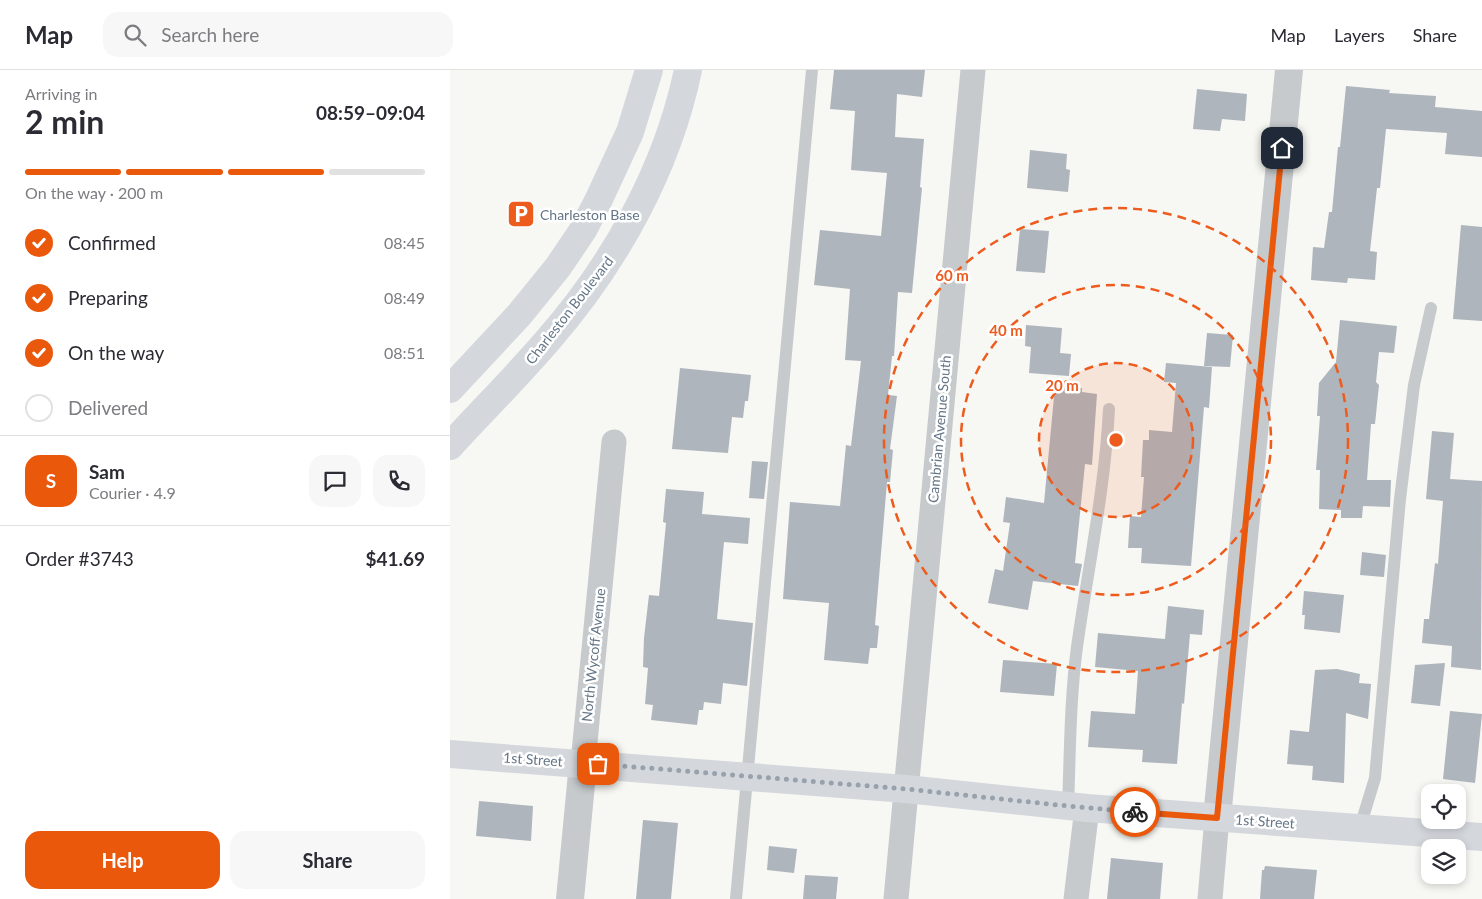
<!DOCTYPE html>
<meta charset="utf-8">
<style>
body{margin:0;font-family:Lato,sans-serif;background:#f7f7f7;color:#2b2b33;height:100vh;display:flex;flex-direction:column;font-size:19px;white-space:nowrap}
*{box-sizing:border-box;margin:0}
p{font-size:16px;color:#7c7c81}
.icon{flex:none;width:28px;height:28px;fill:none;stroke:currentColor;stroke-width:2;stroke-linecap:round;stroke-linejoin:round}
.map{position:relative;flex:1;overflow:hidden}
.side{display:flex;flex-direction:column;background:#fff;width:450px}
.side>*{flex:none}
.controls{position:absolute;left:971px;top:714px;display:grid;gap:10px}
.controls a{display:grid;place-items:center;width:45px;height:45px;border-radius:10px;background:#fff;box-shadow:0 2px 8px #0003;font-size:25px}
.pin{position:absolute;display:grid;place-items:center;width:42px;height:42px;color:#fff;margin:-21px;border-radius:10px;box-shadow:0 2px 8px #0006}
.courier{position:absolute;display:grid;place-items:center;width:50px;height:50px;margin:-25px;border:4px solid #ea580c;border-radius:50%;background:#fff;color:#222;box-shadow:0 1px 6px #0007}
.summary em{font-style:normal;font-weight:700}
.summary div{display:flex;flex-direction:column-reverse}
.summary{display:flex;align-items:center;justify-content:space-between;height:85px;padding:0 25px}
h1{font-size:32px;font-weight:700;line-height:38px}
.bar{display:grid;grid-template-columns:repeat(4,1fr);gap:8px 5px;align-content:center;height:60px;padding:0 25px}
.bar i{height:6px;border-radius:4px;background:#e1e1e2}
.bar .on{background:#ea580c}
.bar p{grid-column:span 4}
.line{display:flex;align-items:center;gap:12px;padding:0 25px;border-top:1px solid #e1e1e2}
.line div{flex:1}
.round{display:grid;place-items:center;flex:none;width:52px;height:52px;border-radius:15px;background:#f7f7f7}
ol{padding:0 25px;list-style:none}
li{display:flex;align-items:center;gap:15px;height:55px}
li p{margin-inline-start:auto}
li .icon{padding:5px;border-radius:50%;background:#ea580c;color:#fff;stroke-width:4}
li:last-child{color:#7c7c81}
li i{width:28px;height:28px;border:2px solid #e1e1e2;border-radius:50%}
.primary-button{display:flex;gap:10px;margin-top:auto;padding:10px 25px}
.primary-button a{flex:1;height:58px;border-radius:15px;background:#ea580c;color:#fff;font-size:20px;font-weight:700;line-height:58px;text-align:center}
.primary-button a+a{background:#f7f7f7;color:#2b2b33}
header{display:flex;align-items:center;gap:30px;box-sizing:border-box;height:70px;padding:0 25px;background:#fff;border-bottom:1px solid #e1e1e2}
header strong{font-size:24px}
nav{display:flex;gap:28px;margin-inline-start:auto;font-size:18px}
.search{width:350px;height:45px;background:#f7f7f7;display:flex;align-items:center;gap:12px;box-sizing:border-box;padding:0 18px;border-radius:15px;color:#7c7c81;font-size:19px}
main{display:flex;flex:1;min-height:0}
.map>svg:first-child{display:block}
.building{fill:#aeb5bc}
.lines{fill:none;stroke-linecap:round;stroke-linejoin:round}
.service{stroke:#c6cacd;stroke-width:12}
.minor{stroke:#c6cacd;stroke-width:25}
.tertiary{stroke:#c6cacd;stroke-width:28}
.secondary{stroke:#d4d8dd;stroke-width:28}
.trunk{stroke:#d4d8dd;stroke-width:28}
.done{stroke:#97a2ac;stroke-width:5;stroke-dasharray:0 9}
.route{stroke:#ea580c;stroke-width:6}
.ring{fill:none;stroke:#ed5b1d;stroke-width:2.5;stroke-dasharray:9 6}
.labels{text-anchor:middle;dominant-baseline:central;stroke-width:5;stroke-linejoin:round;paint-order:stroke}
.poi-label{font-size:14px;fill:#647586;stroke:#fff;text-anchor:start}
.street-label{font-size:14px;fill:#647586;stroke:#fff}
.centre{fill:#ed5b1d;stroke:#fff;stroke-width:2.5}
.ring-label{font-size:15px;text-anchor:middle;font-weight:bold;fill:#ed5b1d;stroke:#fff;stroke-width:5;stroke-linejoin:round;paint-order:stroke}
</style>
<header>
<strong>Map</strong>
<div class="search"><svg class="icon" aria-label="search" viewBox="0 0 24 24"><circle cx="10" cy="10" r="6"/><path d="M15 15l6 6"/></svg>Search here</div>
<nav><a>Map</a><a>Layers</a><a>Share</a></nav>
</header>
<main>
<section class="side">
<div class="summary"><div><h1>2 min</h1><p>Arriving in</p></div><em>08:59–09:04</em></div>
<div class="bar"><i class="on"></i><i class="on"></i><i class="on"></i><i></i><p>On the way · 200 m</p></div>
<ol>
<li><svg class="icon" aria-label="check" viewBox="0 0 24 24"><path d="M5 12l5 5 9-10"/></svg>Confirmed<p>08:45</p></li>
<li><svg class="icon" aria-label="check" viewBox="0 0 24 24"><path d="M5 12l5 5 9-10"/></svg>Preparing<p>08:49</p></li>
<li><svg class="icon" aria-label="check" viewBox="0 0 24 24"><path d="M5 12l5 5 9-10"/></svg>On the way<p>08:51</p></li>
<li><i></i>Delivered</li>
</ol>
<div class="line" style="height:90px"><b class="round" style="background:#ea580c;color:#fff">S</b><div><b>Sam</b><p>Courier · 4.9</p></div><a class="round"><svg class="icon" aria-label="chat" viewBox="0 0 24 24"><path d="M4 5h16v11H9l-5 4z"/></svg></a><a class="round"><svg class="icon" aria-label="phone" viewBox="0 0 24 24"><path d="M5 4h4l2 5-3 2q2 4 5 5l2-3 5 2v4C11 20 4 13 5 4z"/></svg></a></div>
<div class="line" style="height:65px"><div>Order #3743</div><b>$41.69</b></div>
<div class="primary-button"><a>Help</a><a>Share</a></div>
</section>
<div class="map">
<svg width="1032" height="829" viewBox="0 0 1032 829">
<rect width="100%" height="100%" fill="#f7f7f3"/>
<g class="building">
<path d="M384 0H475L472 27 447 24 445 67 474 69 470 117 472 118 462 223 448 222 444 286H442L438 325 447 326 440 379 443 380 440 412H437L425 555 429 556 427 578H420L418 594 374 590 379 533 333 529 340 432 390 436 396 375 401 376 411 291 395 290 400 219 364 215 370 160 431 166 437 103 401 100 405 41 380 39Z"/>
<path d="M896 16 940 20 939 23 986 26 985 37 1032 41V87L995 84 997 63 936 59 930 118H927L920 181 927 182 925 210 898 208 897 213 861 210 863 177 874 178 879 142H882L888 77H890Z"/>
<path d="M747 19 797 24 795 51 772 49 770 61 743 59Z"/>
<path d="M580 80 617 84 616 99 620 100 618 122 577 118Z"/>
<path d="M1011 155 1032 157V251L1003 249Z"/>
<path d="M570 159 599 161 595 203 566 201Z"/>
<path d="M890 250 947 256 944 283 929 282 926 312 929 315 925 354H921L917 410H941L940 437 913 436 912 448H891V440L869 439 870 400H866L870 346H867L869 313 886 292Z"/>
<path d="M576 255 612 258 610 283 621 284 619 306 579 303 581 277 575 276Z"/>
<path d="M757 263 783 265 780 297 754 296Z"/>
<path d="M716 293 762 297 759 338 754 337 741 496 691 493 692 478H678L680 446 691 447 694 407H691L693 370H699V360L722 362 726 313 714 312Z"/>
<path d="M230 298 301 305 298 331H295L293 348 282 347 278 383 222 379Z"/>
<path d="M605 316 632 318V322L647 324 642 395 635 394 625 493 632 494 628 516 583 511 578 540 538 533 545 499 553 501 560 453 553 452 556 427 594 433Z"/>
<path d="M982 361 1004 363 1000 409 1032 411 1031 600 1001 597 1002 576 972 573 974 549H979L985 493 988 494 993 431 976 429Z"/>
<path d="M302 391 318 392 314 429 299 428Z"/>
<path d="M216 419 254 422 252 444 300 448 298 474 274 472 267 549 303 553 297 616 273 613 271 634 254 632 253 640H249L247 655 201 650 203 635 195 634 198 598 193 597 194 568 199 525 209 526 216 453 213 452Z"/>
<path d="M912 482 936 485 934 507 910 505Z"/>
<path d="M854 521 894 525 890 563 854 559 855 545H852Z"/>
<path d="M718 536 754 540 752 565 740 564 734 634 732 633 727 694 692 692 693 680 638 677 641 641 685 644 688 601 645 597 648 563 715 569Z"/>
<path d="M553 590 607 594 604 626 550 622Z"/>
<path d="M995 593 990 636 961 633 965 595Z"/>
<path d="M887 599 910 604 909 613 921 614 918 649 896 643 894 713 862 710 863 696 837 694 840 660 859 662 865 600Z"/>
<path d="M1000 641 1032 644 1025 713 993 709Z"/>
<path d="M29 731 83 736 81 771 26 766Z"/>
<path d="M193 750 228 753 221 829H186Z"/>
<path d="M319 776 347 779 344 803 317 800Z"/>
<path d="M661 788 713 793 710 829H657Z"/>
<path d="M815 796 867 800 864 829H810L812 800H814Z"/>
<path d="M355 805 388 807 386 829H353Z"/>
</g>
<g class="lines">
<g class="service">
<path d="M618 737C620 684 620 630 627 577 638 498 655 419 659 339"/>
<path d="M910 757 925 708 950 429 964 315 981 238"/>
<path d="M286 829 362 0"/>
</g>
<g class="minor">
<path d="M133 693 164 372"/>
<path d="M446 829 523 0"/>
<path d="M626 829 637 738"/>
<path d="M760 829 767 748"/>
</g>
<g class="tertiary">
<path d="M767 748 839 0"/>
<path d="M120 829 133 693"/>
</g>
<path class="secondary" d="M0 684 456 719 637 738 1032 767"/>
<g class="trunk">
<path d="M0 319 69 245 108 197 133 160 149 129 180 62 199 0"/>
<path d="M0 376C33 340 67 306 98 270 165 193 217 100 238 0"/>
</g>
</g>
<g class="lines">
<path class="done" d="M148 694 456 719 618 736 685 742"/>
<path class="route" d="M685 742 767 748 832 78"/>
</g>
<circle cx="666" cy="370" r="77" fill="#ed5b1d" fill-opacity=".12"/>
<g class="ring">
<circle cx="666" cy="370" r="77"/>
<circle cx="666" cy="370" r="155"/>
<circle cx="666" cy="370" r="232"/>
</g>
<defs>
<g id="parking-square" transform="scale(1.4375)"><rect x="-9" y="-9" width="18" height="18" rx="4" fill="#ed5b1d" stroke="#fff"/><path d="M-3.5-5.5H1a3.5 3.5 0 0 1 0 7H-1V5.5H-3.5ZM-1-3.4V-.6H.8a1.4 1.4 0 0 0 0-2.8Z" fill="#fff"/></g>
</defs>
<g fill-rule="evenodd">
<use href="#parking-square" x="71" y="144"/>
</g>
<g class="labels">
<g class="poi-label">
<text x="90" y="144">Charleston Base</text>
</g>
<g class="street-label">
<text transform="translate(119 240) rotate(-52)">Charleston Boulevard</text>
<text transform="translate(489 359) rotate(-85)">Cambrian Avenue South</text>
<text transform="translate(143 585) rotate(-84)">North Wycoff Avenue</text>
<text transform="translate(83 689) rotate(4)">1st Street</text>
<text transform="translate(815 751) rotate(4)">1st Street</text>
</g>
</g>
<circle cx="666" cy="370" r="8" class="centre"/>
<g class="ring-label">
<text x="502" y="211">60 m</text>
<text x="556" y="266">40 m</text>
<text x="612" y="321">20 m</text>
</g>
</svg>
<div class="controls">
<a><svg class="icon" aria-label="locate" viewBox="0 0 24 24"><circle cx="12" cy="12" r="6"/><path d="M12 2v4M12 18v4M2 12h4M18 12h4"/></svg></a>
<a><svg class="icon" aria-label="layers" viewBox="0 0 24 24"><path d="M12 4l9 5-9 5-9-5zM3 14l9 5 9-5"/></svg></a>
</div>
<div class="pin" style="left:148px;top:694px;background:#ea580c"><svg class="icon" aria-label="bag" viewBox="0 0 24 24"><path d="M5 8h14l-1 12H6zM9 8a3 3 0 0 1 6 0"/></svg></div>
<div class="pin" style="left:832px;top:78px;background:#1f2937"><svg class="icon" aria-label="home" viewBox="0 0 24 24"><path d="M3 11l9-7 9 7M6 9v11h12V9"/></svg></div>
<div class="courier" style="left:685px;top:742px"><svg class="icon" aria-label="bike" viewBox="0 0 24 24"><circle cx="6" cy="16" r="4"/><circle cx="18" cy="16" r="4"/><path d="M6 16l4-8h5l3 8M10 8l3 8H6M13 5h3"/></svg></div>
</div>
</main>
